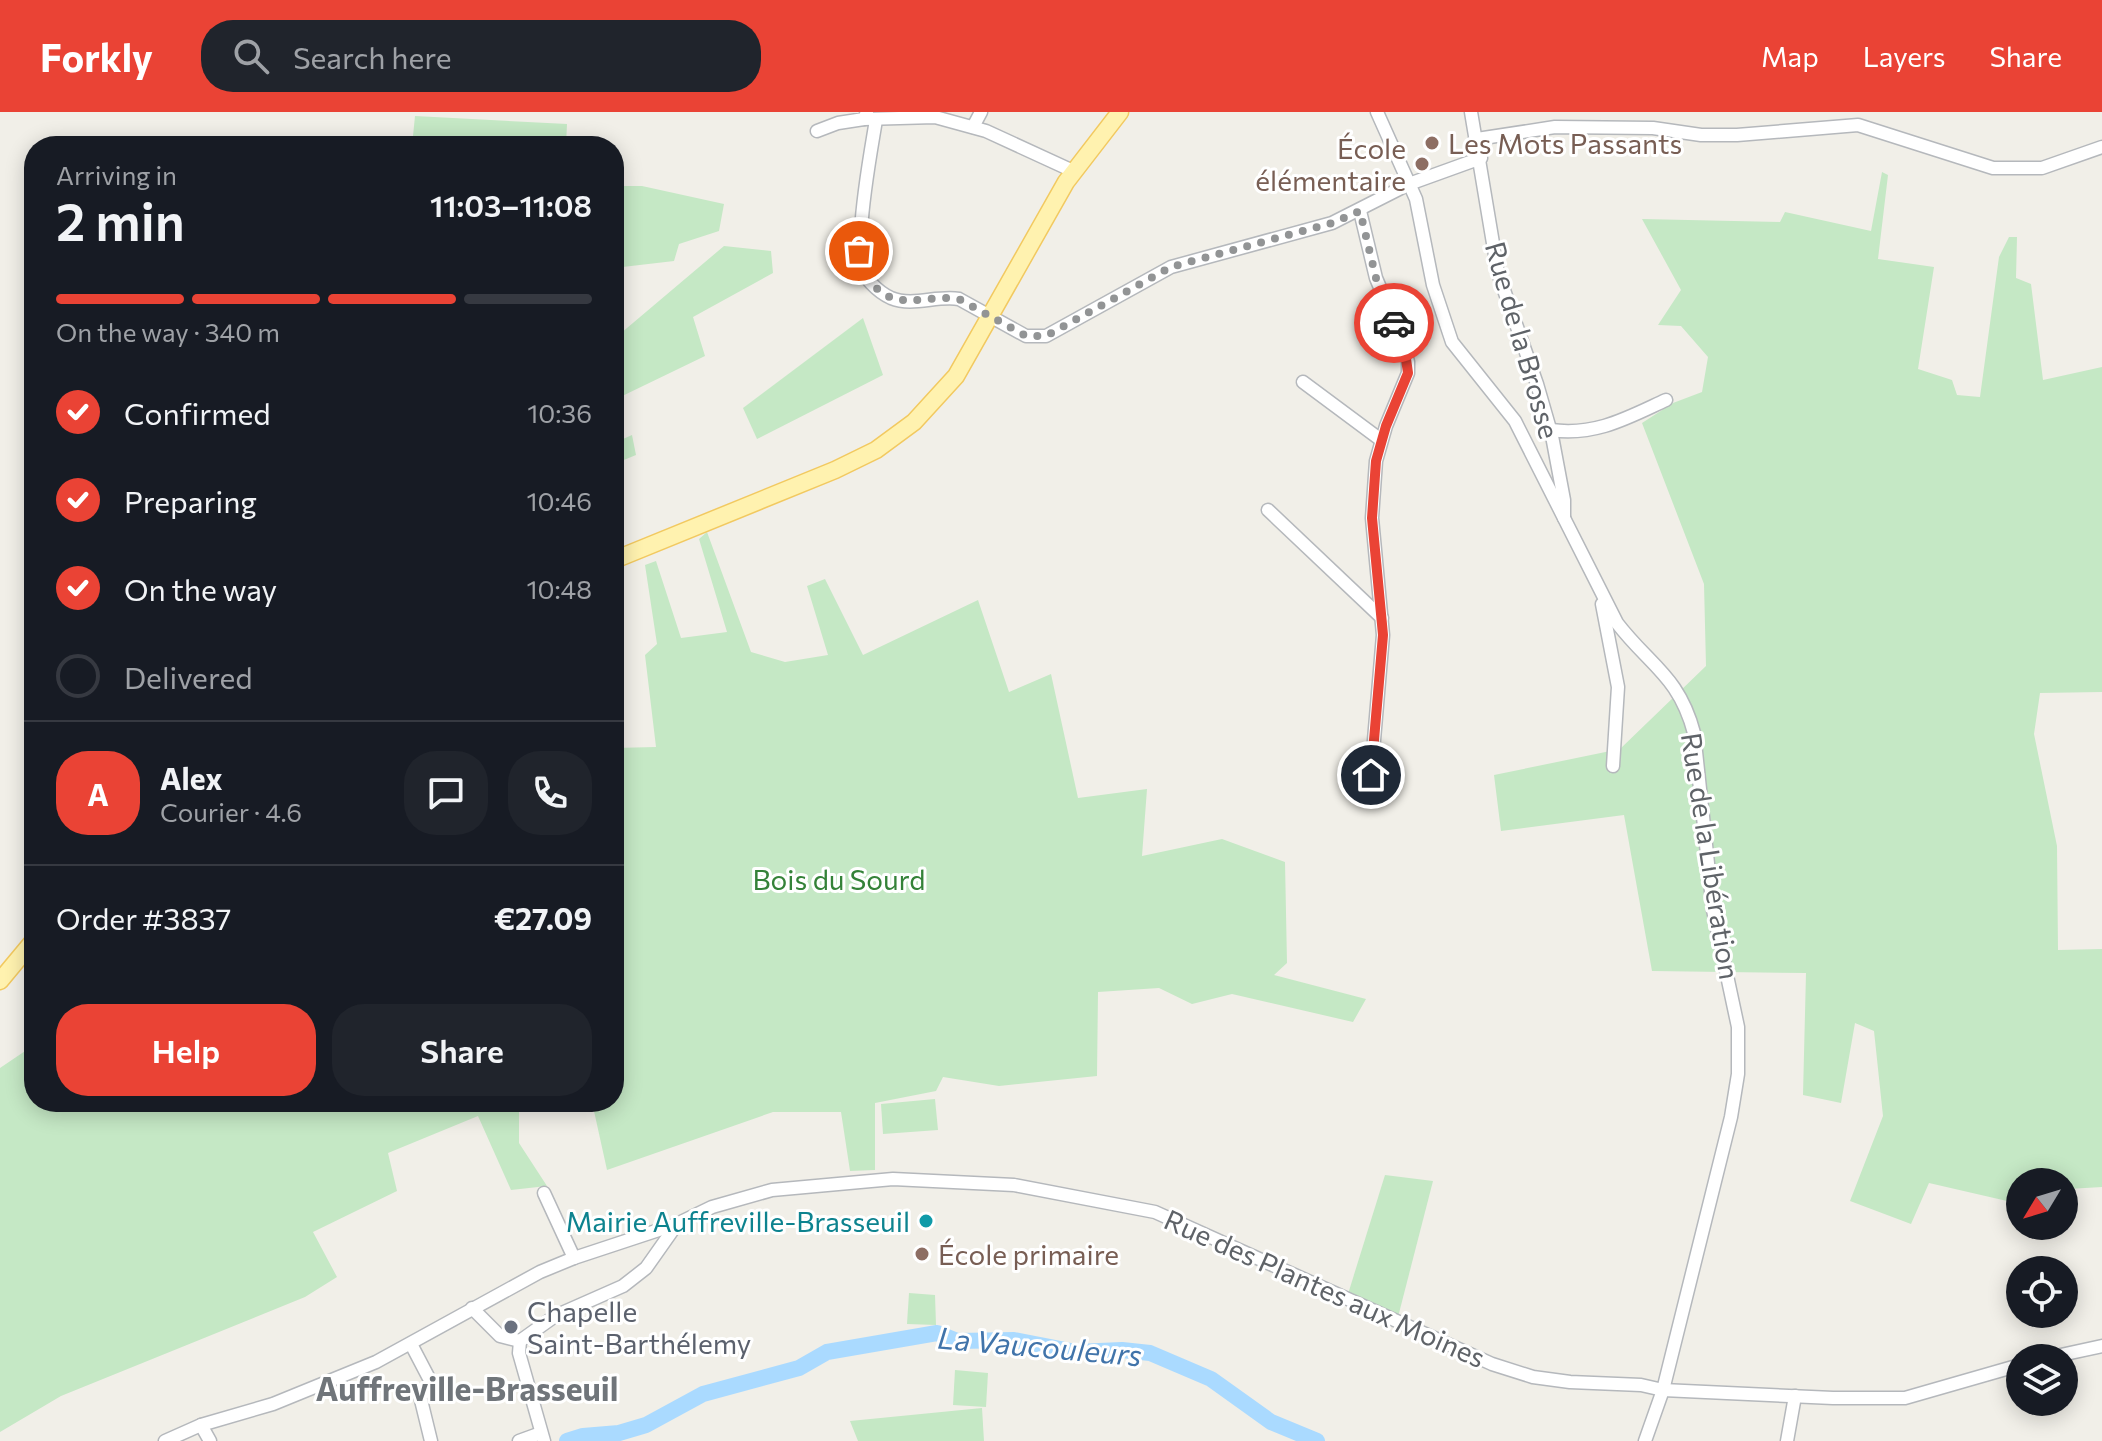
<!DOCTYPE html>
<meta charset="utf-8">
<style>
body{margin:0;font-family:Commissioner,sans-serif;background:#20242c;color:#f1f3f6;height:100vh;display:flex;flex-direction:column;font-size:30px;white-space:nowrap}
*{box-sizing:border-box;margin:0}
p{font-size:26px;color:#9ea1a6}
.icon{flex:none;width:44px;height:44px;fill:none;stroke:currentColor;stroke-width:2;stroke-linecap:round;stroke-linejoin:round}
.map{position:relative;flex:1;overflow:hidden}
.details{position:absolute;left:24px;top:24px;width:600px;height:976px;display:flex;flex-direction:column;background:#171b24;border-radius:32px;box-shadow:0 4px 20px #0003}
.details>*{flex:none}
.needle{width:52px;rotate:232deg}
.buttons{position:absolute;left:2006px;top:1056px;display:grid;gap:16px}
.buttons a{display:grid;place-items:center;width:72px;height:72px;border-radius:50%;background:#171b24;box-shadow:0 4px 20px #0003;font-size:40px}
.pin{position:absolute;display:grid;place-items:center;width:68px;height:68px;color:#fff;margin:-34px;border:4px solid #fff;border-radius:50%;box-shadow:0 2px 8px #0007}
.courier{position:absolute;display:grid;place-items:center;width:80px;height:80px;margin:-40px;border:6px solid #ea4335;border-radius:50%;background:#fff;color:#222;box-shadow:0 2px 10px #0007}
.summary em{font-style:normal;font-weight:600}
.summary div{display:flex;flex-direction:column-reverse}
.summary{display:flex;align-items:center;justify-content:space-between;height:136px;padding:0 32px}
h1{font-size:52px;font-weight:600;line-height:60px}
.bar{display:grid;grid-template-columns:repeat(4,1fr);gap:12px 8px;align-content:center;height:96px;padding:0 32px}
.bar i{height:10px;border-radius:6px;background:#363941}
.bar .active{background:#ea4335}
.bar p{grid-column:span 4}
.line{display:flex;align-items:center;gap:20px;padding:0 32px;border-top:2px solid #363941}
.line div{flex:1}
.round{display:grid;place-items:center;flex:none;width:84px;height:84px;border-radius:32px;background:#20242c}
ol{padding:0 32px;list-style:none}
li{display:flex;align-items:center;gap:24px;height:88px}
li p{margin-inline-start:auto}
li .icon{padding:8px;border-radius:50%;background:#ea4335;color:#fff;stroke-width:4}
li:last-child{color:#9ea1a6}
li i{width:44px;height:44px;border:4px solid #363941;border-radius:50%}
.primary-button{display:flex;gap:16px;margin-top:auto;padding:16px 32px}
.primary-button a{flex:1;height:92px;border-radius:32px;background:#ea4335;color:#fff;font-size:32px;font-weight:600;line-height:92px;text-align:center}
.primary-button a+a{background:#20242c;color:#f1f3f6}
header{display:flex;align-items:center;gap:48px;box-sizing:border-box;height:112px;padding:0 40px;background:#ea4335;color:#fff}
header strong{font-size:38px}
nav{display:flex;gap:44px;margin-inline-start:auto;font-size:28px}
.search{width:560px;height:72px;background:#20242c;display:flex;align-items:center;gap:20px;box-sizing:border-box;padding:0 28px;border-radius:32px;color:#9ea1a6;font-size:30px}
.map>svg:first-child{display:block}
.green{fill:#c5e8c5}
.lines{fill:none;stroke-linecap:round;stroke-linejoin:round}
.river{stroke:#aadaff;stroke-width:16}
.minor-casing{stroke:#b5b8bc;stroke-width:15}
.major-casing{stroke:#f2c960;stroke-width:19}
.minor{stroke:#fff;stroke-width:12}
.major{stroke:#fff2af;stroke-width:16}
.done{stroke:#929495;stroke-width:8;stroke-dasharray:0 14.4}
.route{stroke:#ea4335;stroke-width:10}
.education-dot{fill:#8d6e63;stroke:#fff;stroke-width:3}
.culture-dot{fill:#0f9aa8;stroke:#fff;stroke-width:3}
.worship-dot{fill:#6b7280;stroke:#fff;stroke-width:3}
.labels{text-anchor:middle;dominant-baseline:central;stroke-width:6;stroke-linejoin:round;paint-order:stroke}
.education-label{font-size:28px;fill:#785e54;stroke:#fff;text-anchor:start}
.street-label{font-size:28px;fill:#5f6368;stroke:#fff}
.park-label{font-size:28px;fill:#348238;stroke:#fff}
.culture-label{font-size:28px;fill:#0d838f;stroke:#fff;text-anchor:end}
.worship-label{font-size:28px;fill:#5b616d;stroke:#fff;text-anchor:start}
.water-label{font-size:30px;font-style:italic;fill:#4174aa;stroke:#fff}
.quarter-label{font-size:32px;font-weight:bold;fill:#70757a;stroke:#fff}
</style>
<header>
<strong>Forkly</strong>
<div class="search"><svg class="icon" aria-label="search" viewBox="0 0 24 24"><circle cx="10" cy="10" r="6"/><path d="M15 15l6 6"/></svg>Search here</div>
<nav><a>Map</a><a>Layers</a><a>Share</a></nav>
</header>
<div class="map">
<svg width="2102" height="1329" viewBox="0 0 2102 1329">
<rect width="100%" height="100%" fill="#f1efe8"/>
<g class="green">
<path d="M415 4 567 12 566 34H412Z"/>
<path d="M1882 60 1888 63 1878 147 1934 155 1918 257 1952 268 1957 283 1980 285 1999 145 2009 125H2017L2016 166 2031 172 2043 268 2102 255V580L2040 581 2034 622 2057 734 2058 838 2102 837V1075L2068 1077 2064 1093V1070H2020V1092L1929 1071 1911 1112 1850 1089 1883 1004 1874 919 1855 911 1841 991 1803 983 1806 861 1652 859 1624 703 1501 719 1494 663 1620 637 1706 554 1704 472 1642 311 1673 291 1702 280 1708 245 1681 214 1658 213 1681 178 1642 107 1780 110 1785 100 1871 119Z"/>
<path d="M614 74H642L724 92 719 119 679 132 674 149 614 156Z"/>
<path d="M724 134 771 139 773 161 693 205 705 244 614 288V227Z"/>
<path d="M863 206 883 263 757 327 743 296Z"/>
<path d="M632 323 636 343 614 352V331Z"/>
<path d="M707 420 751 540 785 550 828 543 807 474 825 467 863 543 978 488 1009 580 1051 562 1078 686 1147 677 1142 744 1222 727 1285 750 1287 851 1274 863 1366 887 1353 910 1232 882 1192 892 1159 876 1098 880 1097 964 999 974 943 965 936 979 875 991V1058L850 1059 841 1000H773L607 1058 592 990H614V636L656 635 645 543 657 532 645 453 656 449 681 526 727 520 699 427Z"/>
<path d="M34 933V990H519V1031L547 1074 511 1078 478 1004 388 1041 397 1079 313 1120 337 1165 305 1185 61 1284 0 1320V956Z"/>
<path d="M935 987 938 1018 883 1022 881 992Z"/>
<path d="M1385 1063 1433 1069 1398 1205 1348 1182Z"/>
<path d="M909 1181 935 1183 936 1213 907 1212Z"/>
<path d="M955 1258 988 1261 986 1295 953 1293Z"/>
<path d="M982 1296 984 1329H858L850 1309Z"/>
</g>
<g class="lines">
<path class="river" d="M567 1329 583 1324 619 1321 646 1313 703 1282 799 1256 827 1240 937 1221 957 1229 1014 1228 1076 1240 1122 1238 1150 1241 1211 1267 1271 1310 1317 1329"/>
<g class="minor-casing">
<g id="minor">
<path d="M1377 0 1416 87 1433 173 1452 230 1515 309 1617 511C1650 554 1679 564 1694 621L1713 798 1738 915V962L1731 1005 1663 1278 1645 1329"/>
<path d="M1471 0 1498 161 1537 272 1552 324 1564 388V406"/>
<path d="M864 7 935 5 986 19 1073 59"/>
<path d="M876 8C870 44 863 81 861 119 860 128 858 140 859 150 862 165 878 180 891 186 913 195 937 183 959 187L1026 224H1046L1171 155 1332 111 1409 72 1481 46"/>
<path d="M973 15 981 0"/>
<path d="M817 19 838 11 864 7 867 0"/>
<path d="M1477 27 1555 15 1653 16 1701 23H1737L1858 13 1993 56H2042L2102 35"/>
<path d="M1360 99 1376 166 1404 233 1408 250V261L1386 314 1376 349 1372 406 1383 523 1371 663"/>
<path d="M1303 270 1381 328"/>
<path d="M1551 318C1596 324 1627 306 1666 288"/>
<path d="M1268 398 1382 506"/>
<path d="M1602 492 1618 575 1613 654"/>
<path d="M544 1081 574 1146"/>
<path d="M472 1196 500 1224 520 1229"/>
<path d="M520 1229 555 1204 623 1174 646 1156 677 1112 712 1095 772 1078 893 1067 1014 1073 1155 1100 1492 1252 1533 1265 1570 1270 1641 1273 1663 1278 1833 1286H1905L2020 1253"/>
<path d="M520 1229 519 1241 544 1329"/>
<path d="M411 1232 433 1274 420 1284 431 1329"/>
<path d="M2047 1246 2102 1234"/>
<path d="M201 1313 210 1329"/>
<path d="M165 1329 201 1313 273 1292 376 1250 540 1160 574 1146 677 1112"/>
<path d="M519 1329 541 1321"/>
<path d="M1787 1329 1795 1284"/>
</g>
</g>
<g class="major-casing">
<g id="major">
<path d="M614 448 835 358 876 338 914 310 956 264 1066 70 1120 0"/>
<path d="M0 869 34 828"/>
</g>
</g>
<use href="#minor" class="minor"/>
<use href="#major" class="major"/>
</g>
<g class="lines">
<path class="done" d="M859 139C859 151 862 158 869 168 896 203 925 181 959 187L1026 224H1046L1171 155 1332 111 1360 99 1376 166 1394 211"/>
<path class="route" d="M1371 663 1383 523 1372 406 1376 349 1386 314 1408 261 1404 233 1394 211"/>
</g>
<g class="education-dot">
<circle cx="1432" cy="31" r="8"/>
<circle cx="1422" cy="52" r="8"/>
<circle cx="922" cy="1142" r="8"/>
</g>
<circle class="culture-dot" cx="926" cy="1109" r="8"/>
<circle class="worship-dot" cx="511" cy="1215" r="8"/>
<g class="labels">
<g class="education-label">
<text x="1448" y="31">Les Mots Passants</text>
<text x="1406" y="36" text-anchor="end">École<tspan x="1406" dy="32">élémentaire</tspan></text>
<text x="938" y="1142">École primaire</text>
</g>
<g class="street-label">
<text transform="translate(1523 228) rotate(74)">Rue de la Brosse</text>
<text transform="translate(1711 744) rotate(81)">Rue de la Libération</text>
<text transform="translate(1325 1176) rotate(24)">Rue des Plantes aux Moines</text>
</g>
<g class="park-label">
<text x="839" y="767">Bois du Sourd</text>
</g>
<g class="culture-label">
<text x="910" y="1109">Mairie Auffreville-Brasseuil</text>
</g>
<g class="worship-label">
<text x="527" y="1199">Chapelle<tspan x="527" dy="32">Saint-Barthélemy</tspan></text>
</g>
<g class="water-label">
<text transform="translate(1040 1233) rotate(5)">La Vaucouleurs</text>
</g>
<g class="quarter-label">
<text x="467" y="1276">Auffreville-Brasseuil</text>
</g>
</g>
</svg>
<div class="buttons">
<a><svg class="needle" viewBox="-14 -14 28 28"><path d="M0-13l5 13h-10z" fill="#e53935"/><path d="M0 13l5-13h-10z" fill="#9ea1a6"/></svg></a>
<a><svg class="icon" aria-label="locate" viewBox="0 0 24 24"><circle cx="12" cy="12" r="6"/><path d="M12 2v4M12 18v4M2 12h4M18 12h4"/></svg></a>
<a><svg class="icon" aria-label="layers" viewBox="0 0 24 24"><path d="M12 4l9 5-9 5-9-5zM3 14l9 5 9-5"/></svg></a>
</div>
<div class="pin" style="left:859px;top:139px;background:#ea580c"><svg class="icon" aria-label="bag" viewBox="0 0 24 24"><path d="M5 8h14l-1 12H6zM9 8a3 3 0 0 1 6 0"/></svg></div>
<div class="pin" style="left:1371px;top:663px;background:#1f2937"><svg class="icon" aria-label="home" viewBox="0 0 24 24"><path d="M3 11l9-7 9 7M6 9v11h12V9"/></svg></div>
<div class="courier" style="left:1394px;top:211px"><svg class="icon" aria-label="car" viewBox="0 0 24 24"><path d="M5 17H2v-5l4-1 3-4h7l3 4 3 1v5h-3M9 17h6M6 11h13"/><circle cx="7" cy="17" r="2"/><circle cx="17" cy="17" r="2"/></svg></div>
<section class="details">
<div class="summary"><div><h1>2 min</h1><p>Arriving in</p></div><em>11:03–11:08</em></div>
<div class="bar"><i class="active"></i><i class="active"></i><i class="active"></i><i></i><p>On the way · 340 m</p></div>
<ol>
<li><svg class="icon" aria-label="check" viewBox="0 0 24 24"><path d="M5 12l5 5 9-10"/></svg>Confirmed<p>10:36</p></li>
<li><svg class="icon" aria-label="check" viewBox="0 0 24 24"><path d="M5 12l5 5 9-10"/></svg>Preparing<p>10:46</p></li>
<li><svg class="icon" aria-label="check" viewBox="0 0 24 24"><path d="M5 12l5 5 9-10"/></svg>On the way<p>10:48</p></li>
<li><i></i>Delivered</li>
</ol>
<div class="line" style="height:144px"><b class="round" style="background:#ea4335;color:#fff">A</b><div><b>Alex</b><p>Courier · 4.6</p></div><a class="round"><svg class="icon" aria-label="chat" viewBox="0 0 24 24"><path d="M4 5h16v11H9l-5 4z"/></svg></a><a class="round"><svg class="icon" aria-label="phone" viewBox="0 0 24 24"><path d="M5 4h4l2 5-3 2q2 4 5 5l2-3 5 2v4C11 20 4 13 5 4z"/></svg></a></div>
<div class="line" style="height:104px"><div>Order #3837</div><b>€27.09</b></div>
<div class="primary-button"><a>Help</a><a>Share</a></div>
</section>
</div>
